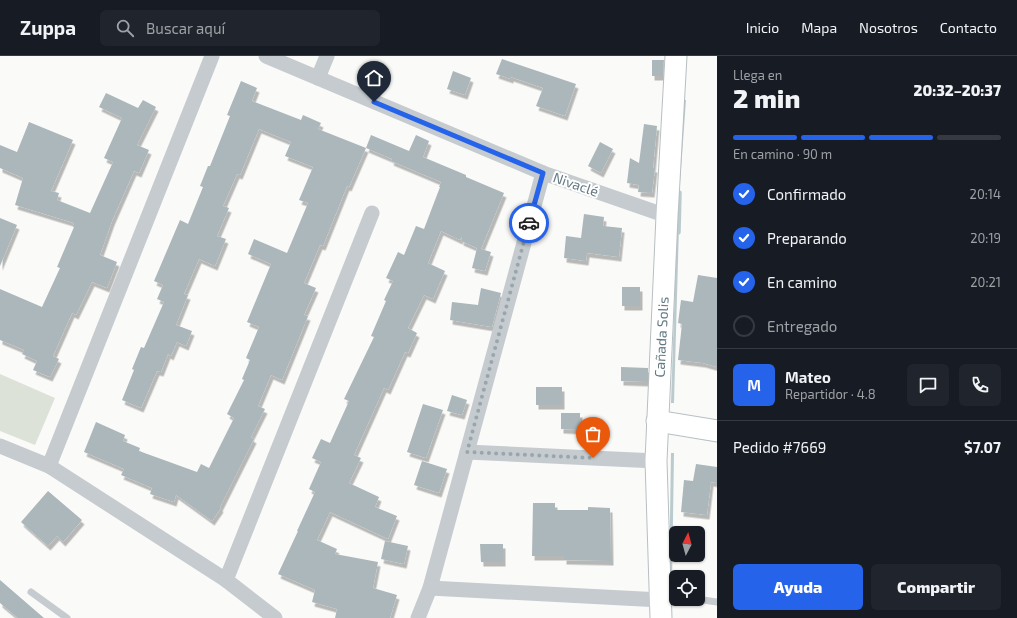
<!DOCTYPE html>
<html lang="es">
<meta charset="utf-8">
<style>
body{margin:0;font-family:"Exo 2",sans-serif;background:#20242c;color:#f1f3f6;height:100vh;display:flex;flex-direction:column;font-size:15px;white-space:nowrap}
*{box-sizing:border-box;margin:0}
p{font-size:13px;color:#9ea1a6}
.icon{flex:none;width:22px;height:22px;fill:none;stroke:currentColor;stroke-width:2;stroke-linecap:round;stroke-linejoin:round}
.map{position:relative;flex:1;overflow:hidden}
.panel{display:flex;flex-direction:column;background:#171b24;width:300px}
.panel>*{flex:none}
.needle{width:26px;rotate:6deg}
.buttons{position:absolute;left:669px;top:470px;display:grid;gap:8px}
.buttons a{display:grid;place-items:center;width:36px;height:36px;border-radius:6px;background:#171b24;box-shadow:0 1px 3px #0004;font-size:20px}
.pin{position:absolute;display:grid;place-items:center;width:34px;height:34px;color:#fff;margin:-41px -17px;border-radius:50% 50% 50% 0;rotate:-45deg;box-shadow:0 0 4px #0007}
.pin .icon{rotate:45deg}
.courier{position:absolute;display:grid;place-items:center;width:40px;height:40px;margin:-20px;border:3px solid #2563eb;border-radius:50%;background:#fff;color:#222;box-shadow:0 1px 5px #0007}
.head em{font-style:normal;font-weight:800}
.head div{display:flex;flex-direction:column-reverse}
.head{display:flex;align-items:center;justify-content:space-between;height:68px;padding:0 16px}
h1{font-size:26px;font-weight:800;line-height:30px}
.bar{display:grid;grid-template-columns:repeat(4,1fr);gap:6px 4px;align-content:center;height:48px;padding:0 16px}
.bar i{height:5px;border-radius:3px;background:#363941}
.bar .on{background:#2563eb}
.bar p{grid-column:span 4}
.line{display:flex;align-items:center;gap:10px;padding:0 16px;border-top:1px solid #363941}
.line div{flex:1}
.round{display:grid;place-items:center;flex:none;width:42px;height:42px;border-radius:6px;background:#20242c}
ol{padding:0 16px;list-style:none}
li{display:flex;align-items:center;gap:12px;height:44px}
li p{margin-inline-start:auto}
li .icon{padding:4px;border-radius:50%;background:#2563eb;color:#fff;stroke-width:4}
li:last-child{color:#9ea1a6}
li i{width:22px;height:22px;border:2px solid #363941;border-radius:50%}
.action{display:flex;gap:8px;margin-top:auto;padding:8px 16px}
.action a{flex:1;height:46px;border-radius:6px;background:#2563eb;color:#fff;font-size:16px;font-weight:800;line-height:46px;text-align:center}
.action a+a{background:#20242c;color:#f1f3f6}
header{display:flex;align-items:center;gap:24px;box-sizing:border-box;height:56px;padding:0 20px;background:#171b24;border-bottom:1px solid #363941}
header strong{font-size:19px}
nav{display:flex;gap:22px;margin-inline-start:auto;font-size:14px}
.search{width:280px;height:36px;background:#20242c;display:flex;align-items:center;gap:10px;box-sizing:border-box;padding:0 14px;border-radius:6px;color:#9ea1a6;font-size:15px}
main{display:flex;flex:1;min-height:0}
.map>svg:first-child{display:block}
.green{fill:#dde2d8}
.water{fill:#bbcbcd}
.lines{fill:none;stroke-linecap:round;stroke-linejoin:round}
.stream{stroke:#bbcbcd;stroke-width:5.5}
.building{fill:#abb7bb;filter:url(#shadow)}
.secondary-casing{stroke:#b7bfc2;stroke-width:23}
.lane{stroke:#c5cbce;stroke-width:7}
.street{stroke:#c5cbce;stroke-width:15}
.secondary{stroke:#fff;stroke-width:21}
.done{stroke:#98a7ad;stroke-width:4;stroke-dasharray:0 7.2}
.route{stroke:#2563eb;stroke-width:5}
.labels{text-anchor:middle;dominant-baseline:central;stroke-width:4;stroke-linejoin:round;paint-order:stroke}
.street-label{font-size:14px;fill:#637a84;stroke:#fff}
</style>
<header>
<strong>Zuppa</strong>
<div class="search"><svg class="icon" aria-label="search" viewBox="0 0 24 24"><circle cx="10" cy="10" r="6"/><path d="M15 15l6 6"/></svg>Buscar aquí</div>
<nav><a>Inicio</a><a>Mapa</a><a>Nosotros</a><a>Contacto</a></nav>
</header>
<main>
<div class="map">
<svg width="717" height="562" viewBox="0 0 717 562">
<defs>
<filter id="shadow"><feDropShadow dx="2.5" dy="4.5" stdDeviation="0" flood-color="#0004"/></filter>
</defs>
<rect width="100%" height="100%" fill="#fafaf8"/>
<path class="green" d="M0 318 55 342 35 389 0 375Z"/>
<g class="water">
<path d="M684 44H686L679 141H677Z"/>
<path d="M677 169 679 170 674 347H671Z"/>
<path d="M671 397H674L672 528 669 527Z"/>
</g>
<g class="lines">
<path class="stream" d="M678 176 679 137"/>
</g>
<g class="building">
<path d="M502 3 576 28 565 60 536 50 543 32 511 21V23L496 18Z"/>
<path d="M652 4H664L663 20H652Z"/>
<path d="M453 15 471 22 465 39 447 33Z"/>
<path d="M241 25 257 32 252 45 301 64 303 59 321 67 318 73 366 92 349 131 347 130 323 190 320 189 304 227 316 232 304 259 308 260 282 324 271 319 258 350 265 353 251 381 254 383 220 451 221 452 212 465 176 439 174 446 150 438 152 432 121 419 124 413 84 396 96 366 125 379 123 385 140 392 139 395 197 416 201 408 209 412 234 362 227 358 244 324 242 323 250 304 246 302 259 271 247 266 271 208 248 198 254 183 287 197 308 147 299 144 313 111 285 100 291 86 259 73 240 119 237 118 223 150 229 152 217 180 226 183 215 210 199 203 184 238 188 239 176 269 192 275 186 290 177 286 171 300 168 298 161 316 157 315 141 352 122 344 134 314 132 313 141 291 144 292 164 246 157 243 163 229 154 225 180 164 188 168 203 131 200 130 208 110H210L230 60 227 59Z"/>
<path d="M106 37 138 52 143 44 156 51 137 89 149 94 139 117 134 115 112 165 100 199 117 206 107 232 92 226 76 259 72 257 53 300 59 303 50 321 33 314 37 305 22 298 24 294 0 284V233L42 251 60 212 57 211 74 171H73L74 167 15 149 23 122 0 112V89L17 96 29 66 73 84 51 135 59 137 57 144 90 157 113 106 104 102 122 62 99 51Z"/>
<path d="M644 68 657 70 653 112H655L652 137 638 136 639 129 627 127 630 102 639 107Z"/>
<path d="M371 79 409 95 416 79 429 85 423 101 466 119V121L504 137 481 193 491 196 485 215 472 212 477 192 461 185 462 180 460 184 441 175 428 207 445 215 433 243 424 239 408 272 417 277 408 297 405 296 388 334 384 332 354 399 361 402 349 427 379 441 375 451 397 460 388 483 330 456 317 484 337 493 335 498 378 506 373 532 397 539 390 562H335L337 553 312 546 315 534 278 518 298 475H297L315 436 309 433 321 406 312 402 321 383 330 387 349 345 344 343 374 281 371 280 386 245 384 244 393 225 386 222 398 196 404 199 416 170 424 173 440 131H439L441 126 391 105 392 103 366 92Z"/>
<path d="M600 86 613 93 601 117 588 110Z"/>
<path d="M584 158 604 161 603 170 622 172 619 201 587 197 586 205 564 202 566 180 581 182Z"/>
<path d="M0 162 17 169 0 210Z"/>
<path d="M698 219 717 222V311L703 307 678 304 682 268 678 267 681 244 693 246Z"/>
<rect x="622" y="231" width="18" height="19"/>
<path d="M481 232 501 237 492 271 450 264 452 246 478 249Z"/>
<path d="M621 311 648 312V326L621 325Z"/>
<rect x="536" y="331" width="26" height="18"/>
<path d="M452 339 467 344 462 359 447 355Z"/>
<path d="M423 348 443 354 426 402 407 396Z"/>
<path d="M561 357H580V374L561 373Z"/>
<path d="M422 405 447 413 439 437 414 429Z"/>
<path d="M696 408 717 411V427L711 426 707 459 681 456 684 424 693 425Z"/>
<path d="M48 435 82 464 63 486 57 480 48 490 21 466Z"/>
<path d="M533 447H555V454H588V451L610 452 611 505 564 504V500H532Z"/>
<path d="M385 485 408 490 404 508 381 503Z"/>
<path d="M480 488H503V506H481Z"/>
<path d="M0 524 44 562H18L0 547Z"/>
</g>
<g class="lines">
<g class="secondary-casing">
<g id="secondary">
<path d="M657 365 717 375"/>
<path d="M661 562 656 405 667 160 676 0"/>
</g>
</g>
<g class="lane">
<path d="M31 536 67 562"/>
<path d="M662 538 676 540"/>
<path d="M696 543 717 546"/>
</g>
<g class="street">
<path d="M266 0 543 117 667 160"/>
<path d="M318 22 327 0"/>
<path d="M0 390 49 410 226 524 275 562"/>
<path d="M467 396 656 405"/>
<path d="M49 410 212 0"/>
<path d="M226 524 372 157"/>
<path d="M430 532 661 544"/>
<path d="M418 562 430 532 543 117"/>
</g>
<use href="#secondary" class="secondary"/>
</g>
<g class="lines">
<path class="done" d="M529 167 467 396 593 402"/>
<path class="route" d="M374 46 543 117 529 167"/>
</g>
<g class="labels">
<g class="street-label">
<text transform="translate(576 128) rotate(19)">Nivaclé</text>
<text transform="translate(661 281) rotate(-87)">Cañada Solis</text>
</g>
</g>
</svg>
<div class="buttons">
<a><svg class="needle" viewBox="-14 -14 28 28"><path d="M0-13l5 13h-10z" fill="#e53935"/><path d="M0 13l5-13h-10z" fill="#9ea1a6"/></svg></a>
<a><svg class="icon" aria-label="locate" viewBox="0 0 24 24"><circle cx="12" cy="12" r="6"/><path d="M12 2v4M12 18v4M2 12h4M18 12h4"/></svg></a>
</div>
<div class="pin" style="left:593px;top:402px;background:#ea580c"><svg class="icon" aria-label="bag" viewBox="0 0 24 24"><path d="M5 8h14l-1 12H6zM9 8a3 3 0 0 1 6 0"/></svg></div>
<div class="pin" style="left:374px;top:46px;background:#1f2937"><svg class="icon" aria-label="home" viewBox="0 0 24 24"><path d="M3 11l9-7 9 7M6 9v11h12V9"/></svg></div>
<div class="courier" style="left:529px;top:167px"><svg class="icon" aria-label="car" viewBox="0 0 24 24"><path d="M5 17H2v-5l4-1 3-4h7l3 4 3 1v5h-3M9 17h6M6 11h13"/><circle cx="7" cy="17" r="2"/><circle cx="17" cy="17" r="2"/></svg></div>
</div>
<section class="panel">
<div class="head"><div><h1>2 min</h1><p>Llega en</p></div><em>20:32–20:37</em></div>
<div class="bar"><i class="on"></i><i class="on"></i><i class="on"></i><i></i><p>En camino · 90 m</p></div>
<ol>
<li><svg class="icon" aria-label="check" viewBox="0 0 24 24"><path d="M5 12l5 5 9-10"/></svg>Confirmado<p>20:14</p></li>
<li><svg class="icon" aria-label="check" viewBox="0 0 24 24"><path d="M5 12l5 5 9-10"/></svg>Preparando<p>20:19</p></li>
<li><svg class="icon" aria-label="check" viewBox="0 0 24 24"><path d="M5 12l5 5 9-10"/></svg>En camino<p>20:21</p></li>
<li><i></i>Entregado</li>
</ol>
<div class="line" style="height:72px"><b class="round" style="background:#2563eb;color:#fff">M</b><div><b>Mateo</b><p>Repartidor · 4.8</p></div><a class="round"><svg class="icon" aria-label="chat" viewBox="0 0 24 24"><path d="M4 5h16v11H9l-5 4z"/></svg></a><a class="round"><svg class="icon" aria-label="phone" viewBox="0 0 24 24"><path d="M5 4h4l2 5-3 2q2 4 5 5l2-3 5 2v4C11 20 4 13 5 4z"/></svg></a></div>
<div class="line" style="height:52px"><div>Pedido #7669</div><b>$7.07</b></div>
<div class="action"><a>Ayuda</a><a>Compartir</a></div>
</section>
</main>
